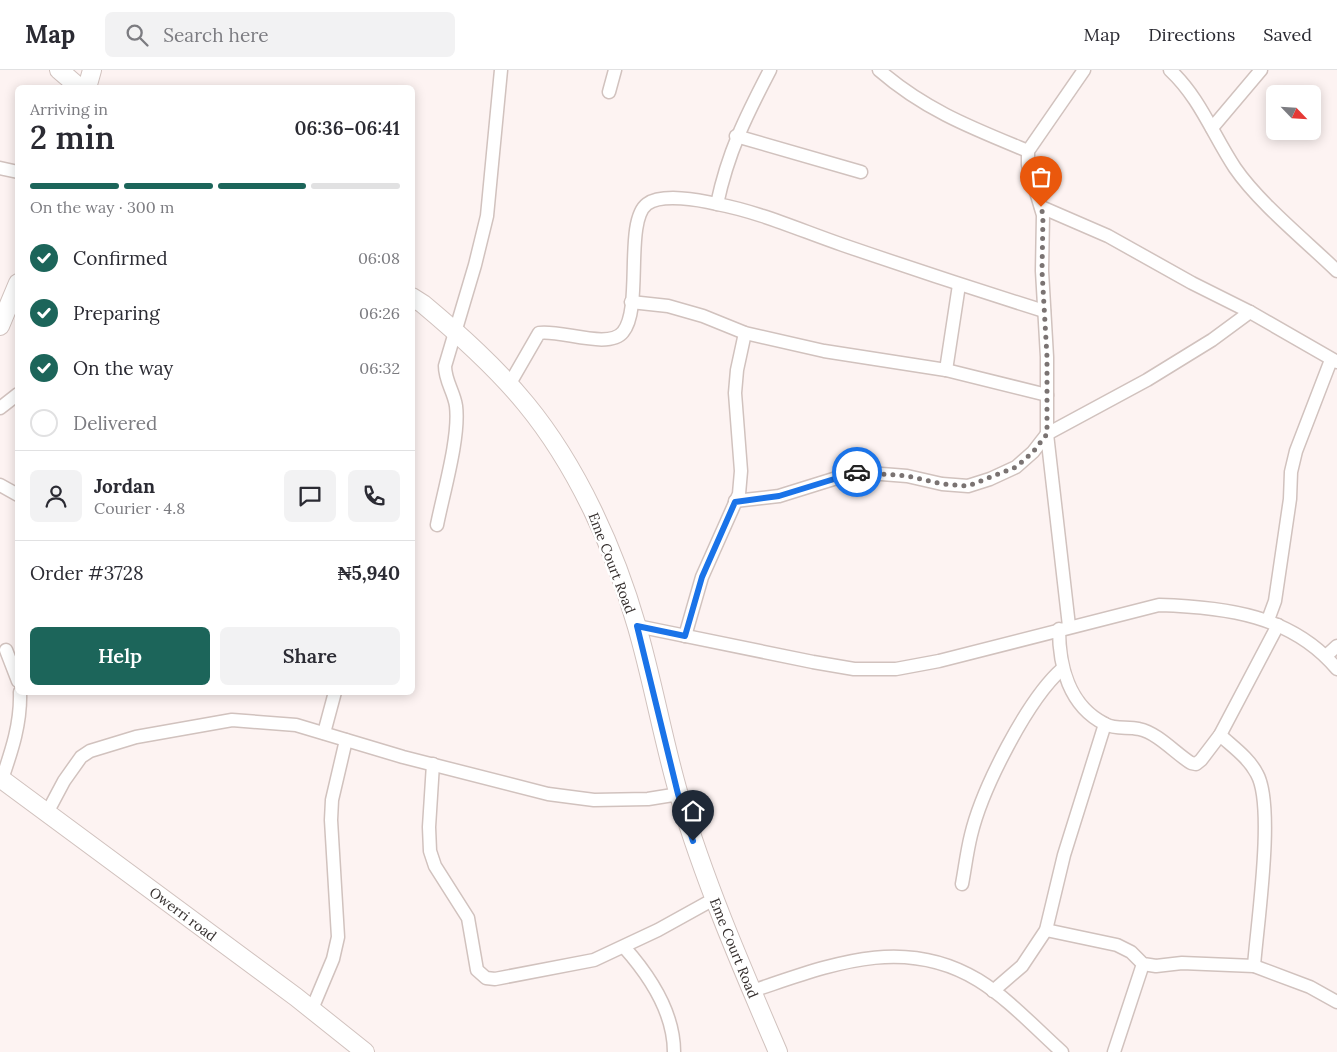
<!DOCTYPE html>
<meta charset="utf-8">
<style>
body{margin:0;font-family:Lora,serif;background:#f2f2f3;color:#2b2b33;height:100vh;display:flex;flex-direction:column;font-size:19px;white-space:nowrap}
*{box-sizing:border-box;margin:0}
p{font-size:16px;color:#7c7c81}
.icon{flex:none;width:28px;height:28px;fill:none;stroke:currentColor;stroke-width:2;stroke-linecap:round;stroke-linejoin:round}
.map{position:relative;flex:1;overflow:hidden}
.sheet{position:absolute;left:15px;top:15px;width:400px;height:610px;display:flex;flex-direction:column;background:#fff;border-radius:8px;box-shadow:0 2px 12px #0003}
.sheet>*{flex:none}
.needle{width:32px;rotate:115deg}
.fabs{position:absolute;left:1266px;top:15px;display:grid;gap:10px}
.fabs a{display:grid;place-items:center;width:55px;height:55px;border-radius:8px;background:#fff;box-shadow:0 2px 12px #0003;font-size:25px}
.pin{position:absolute;display:grid;place-items:center;width:42px;height:42px;color:#fff;margin:-51px -21px;border-radius:50% 50% 50% 0;rotate:-45deg;box-shadow:0 0 5px #0007}
.pin .icon{rotate:45deg}
.courier{position:absolute;display:grid;place-items:center;width:50px;height:50px;margin:-25px;border:4px solid #1a73e8;border-radius:50%;background:#fff;color:#222;box-shadow:0 1px 6px #0007}
.overview em{font-style:normal;font-weight:600}
.overview div{display:flex;flex-direction:column-reverse}
.overview{display:flex;align-items:center;justify-content:space-between;height:85px;padding:0 15px}
h1{font-size:32px;font-weight:600;line-height:38px}
.bar{display:grid;grid-template-columns:repeat(4,1fr);gap:8px 5px;align-content:center;height:60px;padding:0 15px}
.bar i{height:6px;border-radius:4px;background:#e1e1e2}
.bar .current{background:#1c655a}
.bar p{grid-column:span 4}
.line{display:flex;align-items:center;gap:12px;padding:0 15px;border-top:1px solid #e1e1e2}
.line div{flex:1}
.round{display:grid;place-items:center;flex:none;width:52px;height:52px;border-radius:8px;background:#f2f2f3}
ol{padding:0 15px;list-style:none}
li{display:flex;align-items:center;gap:15px;height:55px}
li p{margin-inline-start:auto}
li .icon{padding:5px;border-radius:50%;background:#1c655a;color:#fff;stroke-width:4}
li:last-child{color:#7c7c81}
li i{width:28px;height:28px;border:2px solid #e1e1e2;border-radius:50%}
.primary-button{display:flex;gap:10px;margin-top:auto;padding:10px 15px}
.primary-button a{flex:1;height:58px;border-radius:8px;background:#1c655a;color:#fff;font-size:20px;font-weight:600;line-height:58px;text-align:center}
.primary-button a+a{background:#f2f2f3;color:#2b2b33}
header{display:flex;align-items:center;gap:30px;box-sizing:border-box;height:70px;padding:0 25px;background:#fff;border-bottom:1px solid #e1e1e2}
header strong{font-size:24px}
nav{display:flex;gap:28px;margin-inline-start:auto;font-size:18px}
.search{width:350px;height:45px;background:#f2f2f3;display:flex;align-items:center;gap:12px;box-sizing:border-box;padding:0 18px;border-radius:8px;color:#7c7c81;font-size:19px}
.map>svg:first-child{display:block}
.lines{fill:none;stroke-linecap:round;stroke-linejoin:round}
.street-casing{stroke:#d1c2be;stroke-width:15}
.secondary-casing{stroke:#d1c2be;stroke-width:20}
.street{stroke:#fff;stroke-width:12}
.secondary{stroke:#fff;stroke-width:18}
.done{stroke:#7a7372;stroke-width:5;stroke-dasharray:0 9}
.route{stroke:#1a73e8;stroke-width:6}
.labels{text-anchor:middle;dominant-baseline:central;stroke-width:5;stroke-linejoin:round;paint-order:stroke}
.street-label{font-size:14px;fill:#342e2d;stroke:#fff}
</style>
<header>
<strong>Map</strong>
<div class="search"><svg class="icon" aria-label="search" viewBox="0 0 24 24"><circle cx="10" cy="10" r="6"/><path d="M15 15l6 6"/></svg>Search here</div>
<nav><a>Map</a><a>Directions</a><a>Saved</a></nav>
</header>
<div class="map">
<svg width="1337" height="982" viewBox="0 0 1337 982">
<rect width="100%" height="100%" fill="#fdf3f2"/>
<g class="lines">
<g class="street-casing">
<g id="street">
<path d="M879 0C925 40 972 58 1028 81"/>
<path d="M1170 0C1200 28 1213 65 1235 98 1259 133 1306 171 1337 201"/>
<path d="M609 22 615 0"/>
<path d="M1212 58 1261 0"/>
<path d="M736 66 861 102"/>
<path d="M0 98 18 102"/>
<path d="M717 134C728 82 746 46 770 0"/>
<path d="M1041 137 1108 166 1192 213 1250 242 1337 292"/>
<path d="M631 232 668 236 703 246 745 263 824 281 946 300 1047 325"/>
<path d="M946 300 959 215"/>
<path d="M509 315 539 263C559 259 609 280 623 262 643 238 624 151 647 134 662 123 700 130 717 134 760 142 802 161 843 175 910 198 977 220 1044 241"/>
<path d="M0 338 18 324"/>
<path d="M0 415 18 425"/>
<path d="M735 431 779 426 856 402 907 406 942 414 968 416 990 409 1016 397 1033 382 1047 364 1147 310 1212 270 1250 242"/>
<path d="M437 455C443 424 460 367 456 336 454 322 445 311 445 296L475 195 487 146 501 0"/>
<path d="M1268 550 1275 531 1290 429 1291 402 1296 381 1331 290"/>
<path d="M637 556 813 592 854 599H896L939 591 1159 535C1225 537 1292 545 1337 599"/>
<path d="M1069 556 1047 364V287L1042 201 1043 145 1028 95V81L1084 0"/>
<path d="M1059 559C1059 596 1069 636 1105 654 1116 660 1128 656 1139 659 1158 663 1175 683 1191 693L1196 694 1201 690 1220 665 1278 555"/>
<path d="M685 566 702 507 739 424 741 401 735 323 737 300 745 263"/>
<path d="M6 580 18 611"/>
<path d="M1326 586 1337 576"/>
<path d="M324 663 335 622"/>
<path d="M1220 665C1233 677 1249 688 1257 704 1275 736 1257 855 1254 896"/>
<path d="M433 694 429 757 430 781 435 796 468 848 477 900 486 908 495 909 594 890 658 860 714 829"/>
<path d="M2 709C12 680 21 653 20 622"/>
<path d="M47 743 64 711 81 687 90 681 136 667 232 650 296 655 403 687 548 724 594 730 648 729 679 724"/>
<path d="M962 814C965 798 967 781 971 765 982 719 1027 630 1062 599"/>
<path d="M1046 860 1117 875 1131 882 1143 894 1156 896 1182 893 1254 896 1310 917 1337 932"/>
<path d="M624 877C649 905 674 942 674 982"/>
<path d="M752 921C828 896 902 864 978 910 1009 929 1035 958 1062 982"/>
<path d="M993 921 1022 896 1046 860 1064 785 1105 654"/>
<path d="M312 939 333 889 338 867 331 750 332 730 346 670"/>
<path d="M1114 982 1143 894"/>
</g>
</g>
<g class="secondary-casing">
<g id="secondary">
<path d="M59 0 80 18"/>
<path d="M87 18 92 0"/>
<path d="M412 227 423 234C460 265 496 297 526 334 577 396 615 480 637 557 653 612 663 670 679 725 705 813 742 898 778 982"/>
<path d="M0 256 18 213"/>
<path d="M0 708 296 927 365 982"/>
</g>
</g>
<use href="#street" class="street"/>
<use href="#secondary" class="secondary"/>
</g>
<g class="lines">
<path class="done" d="M857 402 907 406 942 414 968 416 1016 397 1033 382 1047 364V287L1042 201 1043 145 1041 137"/>
<path class="route" d="M693 771 678 724 637 556 685 566 702 507 735 432 779 426 857 402"/>
</g>
<g class="labels">
<g class="street-label">
<text transform="translate(612 493) rotate(69)">Eme Court Road</text>
<text transform="translate(183 844) rotate(37)">Owerri road</text>
<text transform="translate(734 878) rotate(68)">Eme Court Road</text>
</g>
</g>
</svg>
<div class="fabs">
<a><svg class="needle" viewBox="-14 -14 28 28"><path d="M0-13l5 13h-10z" fill="#e53935"/><path d="M0 13l5-13h-10z" fill="#7c7c81"/></svg></a>
</div>
<div class="pin" style="left:1041px;top:137px;background:#ea580c"><svg class="icon" aria-label="bag" viewBox="0 0 24 24"><path d="M5 8h14l-1 12H6zM9 8a3 3 0 0 1 6 0"/></svg></div>
<div class="pin" style="left:693px;top:771px;background:#1f2937"><svg class="icon" aria-label="home" viewBox="0 0 24 24"><path d="M3 11l9-7 9 7M6 9v11h12V9"/></svg></div>
<div class="courier" style="left:857px;top:402px"><svg class="icon" aria-label="car" viewBox="0 0 24 24"><path d="M5 17H2v-5l4-1 3-4h7l3 4 3 1v5h-3M9 17h6M6 11h13"/><circle cx="7" cy="17" r="2"/><circle cx="17" cy="17" r="2"/></svg></div>
<section class="sheet">
<div class="overview"><div><h1>2 min</h1><p>Arriving in</p></div><em>06:36–06:41</em></div>
<div class="bar"><i class="current"></i><i class="current"></i><i class="current"></i><i></i><p>On the way · 300 m</p></div>
<ol>
<li><svg class="icon" aria-label="check" viewBox="0 0 24 24"><path d="M5 12l5 5 9-10"/></svg>Confirmed<p>06:08</p></li>
<li><svg class="icon" aria-label="check" viewBox="0 0 24 24"><path d="M5 12l5 5 9-10"/></svg>Preparing<p>06:26</p></li>
<li><svg class="icon" aria-label="check" viewBox="0 0 24 24"><path d="M5 12l5 5 9-10"/></svg>On the way<p>06:32</p></li>
<li><i></i>Delivered</li>
</ol>
<div class="line" style="height:90px"><a class="round"><svg class="icon" aria-label="person" viewBox="0 0 24 24"><circle cx="12" cy="8" r="4"/><path d="M4 21q1-7 8-7t8 7"/></svg></a><div><b>Jordan</b><p>Courier · 4.8</p></div><a class="round"><svg class="icon" aria-label="chat" viewBox="0 0 24 24"><path d="M4 5h16v11H9l-5 4z"/></svg></a><a class="round"><svg class="icon" aria-label="phone" viewBox="0 0 24 24"><path d="M5 4h4l2 5-3 2q2 4 5 5l2-3 5 2v4C11 20 4 13 5 4z"/></svg></a></div>
<div class="line" style="height:65px"><div>Order #3728</div><b>₦5,940</b></div>
<div class="primary-button"><a>Help</a><a>Share</a></div>
</section>
</div>
